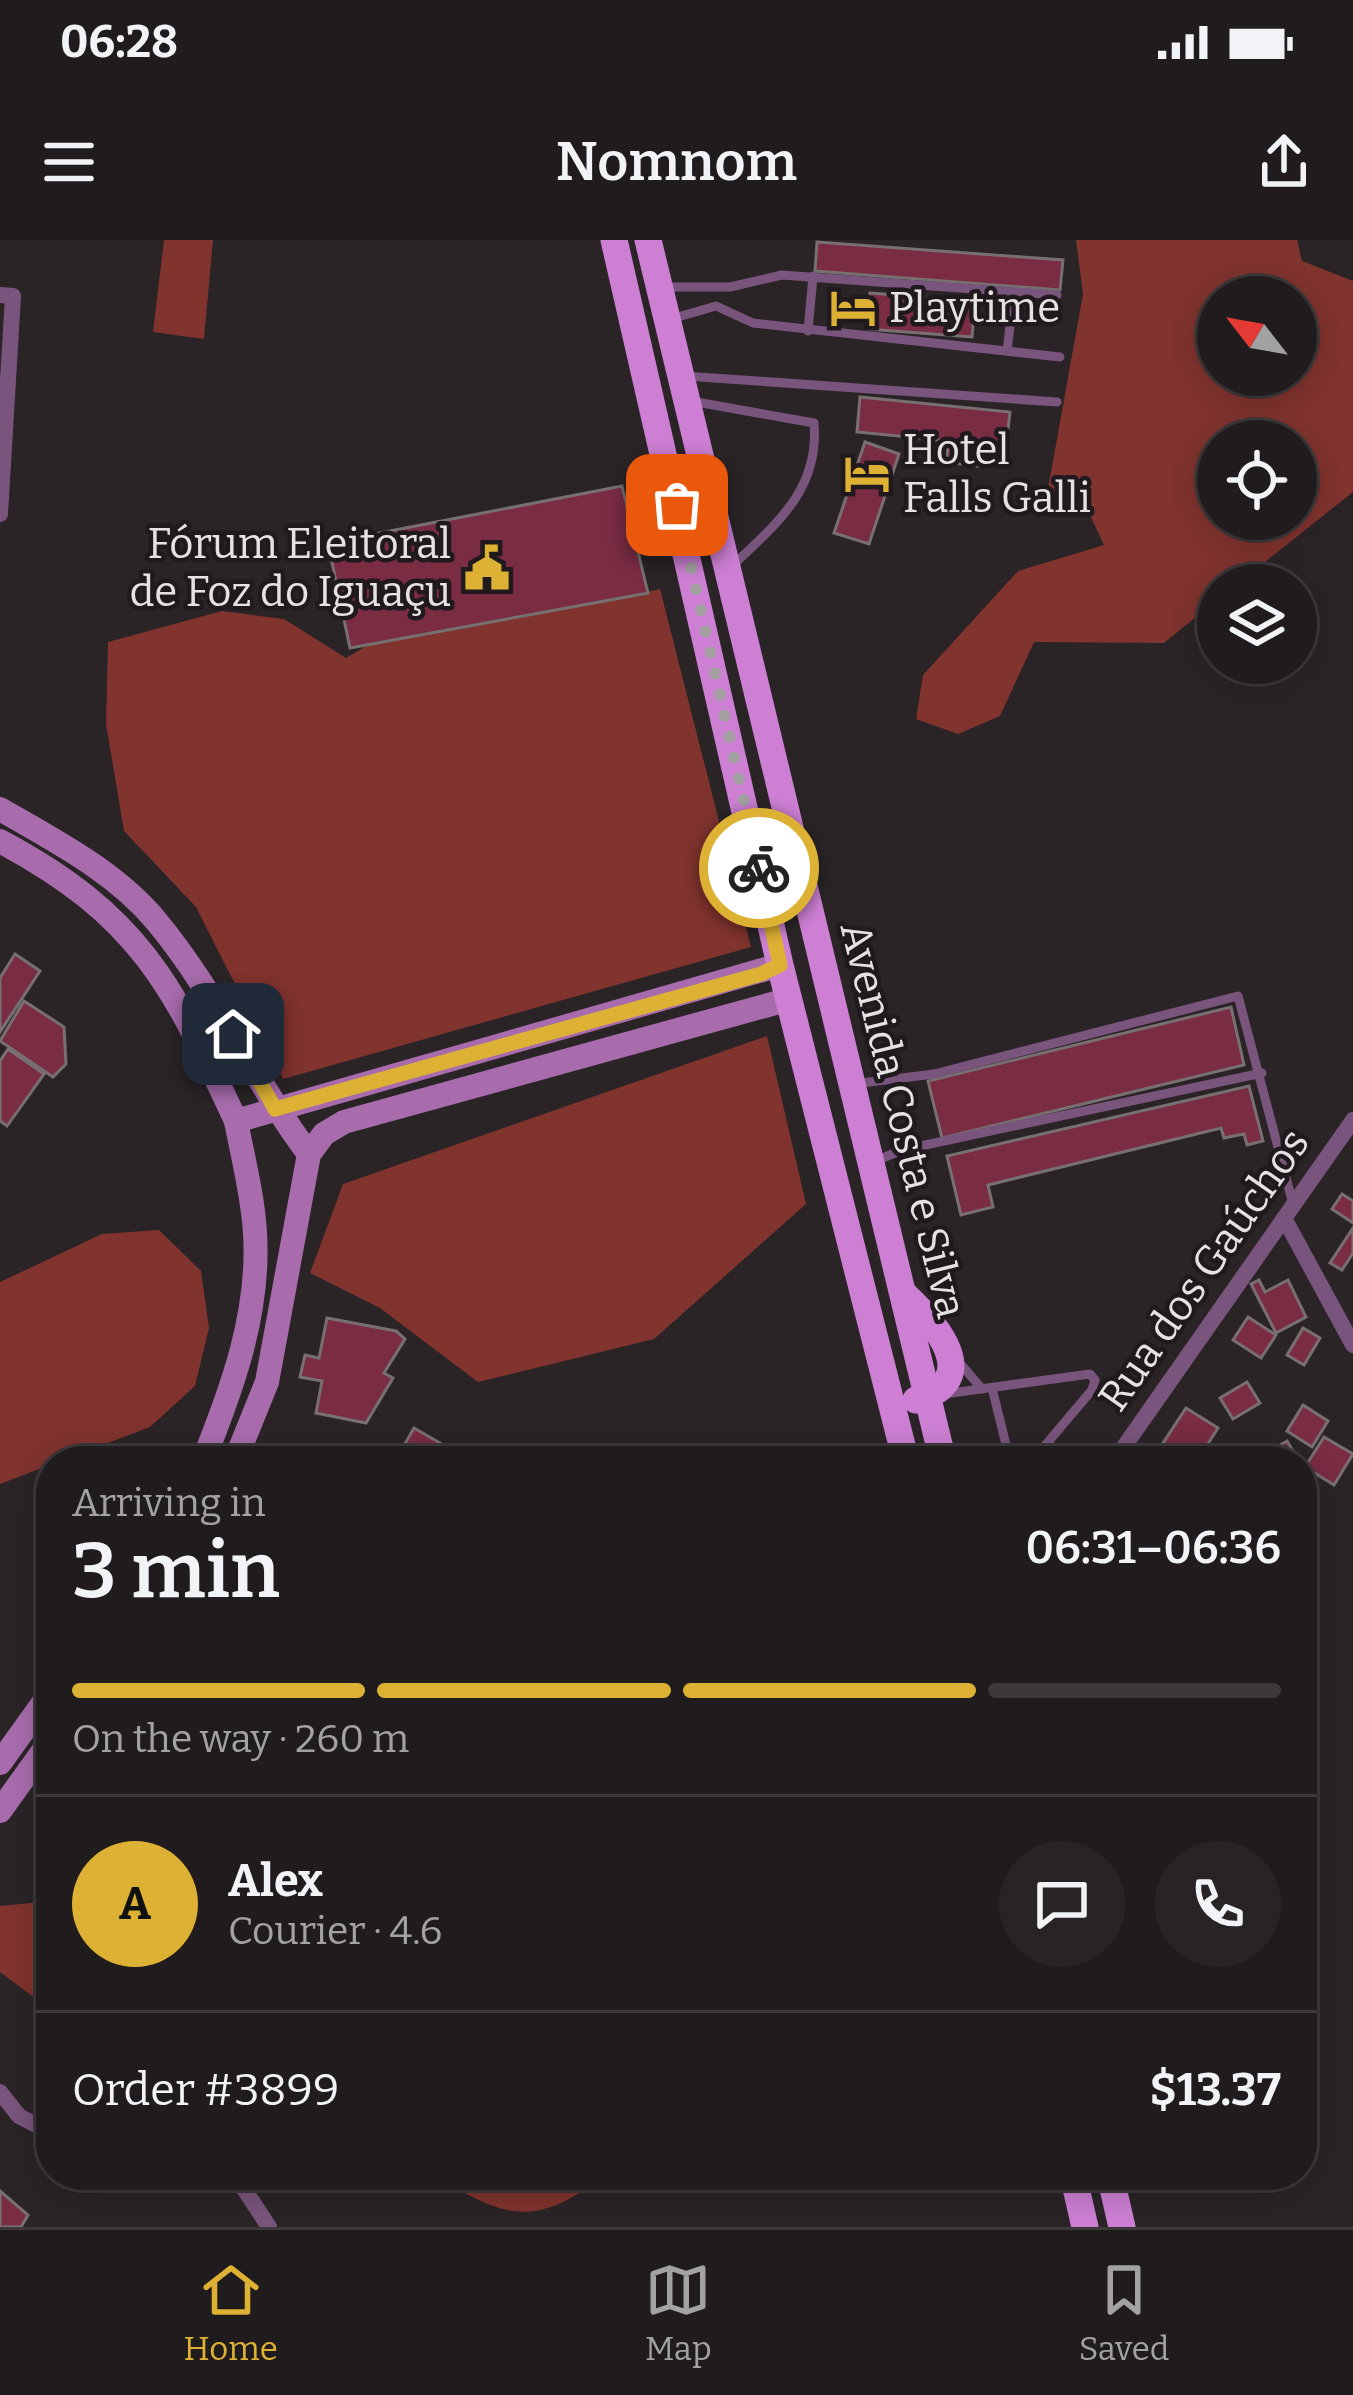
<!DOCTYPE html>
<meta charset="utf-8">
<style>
body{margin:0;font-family:Bitter,serif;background:#282426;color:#f1f3f6;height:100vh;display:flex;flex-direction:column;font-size:45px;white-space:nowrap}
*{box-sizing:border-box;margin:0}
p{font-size:39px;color:#a2a1a4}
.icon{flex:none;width:66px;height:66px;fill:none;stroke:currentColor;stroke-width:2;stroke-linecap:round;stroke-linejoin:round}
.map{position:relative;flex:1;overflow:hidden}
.panel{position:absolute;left:36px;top:1206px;width:1281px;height:744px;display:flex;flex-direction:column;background:#201b1d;border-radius:48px;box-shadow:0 6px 30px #0003,0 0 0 3px #3d393b}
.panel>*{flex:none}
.needle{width:78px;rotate:301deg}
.tools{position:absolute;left:1197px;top:36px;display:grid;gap:24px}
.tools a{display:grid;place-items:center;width:120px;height:120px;border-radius:50%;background:#201b1d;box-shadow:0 6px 30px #0003,0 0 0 3px #3d393b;font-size:60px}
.pin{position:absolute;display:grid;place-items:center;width:102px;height:102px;color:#fff;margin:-51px;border-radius:24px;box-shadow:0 6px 18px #0006}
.courier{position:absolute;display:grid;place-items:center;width:120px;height:120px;margin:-60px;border:9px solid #ddb133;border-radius:50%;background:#fff;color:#222;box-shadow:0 3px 15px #0007}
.summary em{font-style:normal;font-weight:600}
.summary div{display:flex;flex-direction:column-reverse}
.summary{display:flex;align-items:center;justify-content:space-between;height:204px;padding:0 36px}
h1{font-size:78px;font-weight:600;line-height:90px}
.bar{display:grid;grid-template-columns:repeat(4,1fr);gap:18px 12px;align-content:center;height:144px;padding:0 36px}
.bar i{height:15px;border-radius:9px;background:#3d393b}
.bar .active{background:#ddb133}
.bar p{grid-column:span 4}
.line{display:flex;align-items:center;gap:30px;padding:0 36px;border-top:3px solid #3d393b}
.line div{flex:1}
.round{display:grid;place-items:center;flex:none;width:126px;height:126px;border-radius:63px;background:#282426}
.status{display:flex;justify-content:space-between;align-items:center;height:84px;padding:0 60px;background:#201b1d;direction:ltr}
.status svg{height:33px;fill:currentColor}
header{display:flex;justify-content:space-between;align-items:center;height:156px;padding:0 36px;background:#201b1d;font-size:54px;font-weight:600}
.menu{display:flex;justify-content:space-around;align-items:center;height:168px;border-top:3px solid #3d393b;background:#201b1d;font-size:33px;color:#a2a1a4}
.menu a{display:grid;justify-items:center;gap:6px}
.menu .active{color:#ddb133}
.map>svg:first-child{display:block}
.forest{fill:#81332e;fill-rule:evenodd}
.building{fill:#7a2c43;stroke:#786f71;stroke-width:3}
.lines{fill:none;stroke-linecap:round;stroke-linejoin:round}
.lane{stroke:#79547c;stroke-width:9}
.street{stroke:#79547c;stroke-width:16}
.secondary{stroke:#a86cad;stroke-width:24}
.primary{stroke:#cc7fd3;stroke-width:27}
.done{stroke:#a4a0a2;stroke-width:12;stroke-dasharray:0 21.6}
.route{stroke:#ddb133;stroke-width:15}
.labels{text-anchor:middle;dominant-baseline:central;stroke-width:9;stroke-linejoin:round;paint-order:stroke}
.poi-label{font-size:42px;fill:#e6e2e4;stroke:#201a1e;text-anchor:start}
.street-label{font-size:42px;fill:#e6e2e4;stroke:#201a1e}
</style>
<div class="status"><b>06:28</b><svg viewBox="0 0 49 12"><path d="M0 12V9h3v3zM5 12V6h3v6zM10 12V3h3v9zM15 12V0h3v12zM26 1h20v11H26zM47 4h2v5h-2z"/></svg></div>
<header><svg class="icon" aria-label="menu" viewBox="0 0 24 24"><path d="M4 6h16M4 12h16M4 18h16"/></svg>Nomnom<svg class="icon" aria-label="share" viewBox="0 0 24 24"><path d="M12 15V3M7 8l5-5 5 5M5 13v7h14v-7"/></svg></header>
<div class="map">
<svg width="1353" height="1987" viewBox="0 0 1353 1987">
<rect width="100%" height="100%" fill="#2a2427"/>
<g class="forest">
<path d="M164 0H213L204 99 153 92Z"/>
<path d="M1076 0H1297L1302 21 1353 41V252L1236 345H1218V359L1164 403 1034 402 1000 476 958 494 916 479 923 435 1018 331 1104 305 1089 273 1046 260 1083 54ZM1218 57H1296V135H1218ZM1218 201H1296V279H1218Z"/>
<path d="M660 349 751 707 283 839 196 667 124 591 106 484 108 402 222 371 284 379 346 418 410 380 610 361Z"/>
<path d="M767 796 806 964 654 1099 478 1142 380 1068 310 1033 343 944Z"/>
<path d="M159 990 201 1031 209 1088 195 1146 150 1187 0 1244V1042L102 994Z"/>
<path d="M51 1661V1770L0 1732V1666Z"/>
<path d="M433 1935H606C535 1987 510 1981 433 1935Z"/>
</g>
<g class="building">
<path d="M817 2 1063 20 1060 50 815 31Z"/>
<path d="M870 53 975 61 972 97 867 89Z"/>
<path d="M860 157 1010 172 1006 207 979 204 977 226 946 222 949 201 857 192Z"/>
<path d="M865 202 899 214 869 304 834 293Z"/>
<path d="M622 246 648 353 350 408 328 303Z"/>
<path d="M15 714 40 731 0 792V738Z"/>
<path d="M24 761 64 787 66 824 53 837 0 801Z"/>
<path d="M1231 767 1244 825 942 898 928 841Z"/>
<path d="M8 809 44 834 7 886 0 881V821Z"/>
<path d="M1249 846 1263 901 1247 905 1244 894 1224 898 1221 888 988 945 993 967 961 975 947 916Z"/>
<path d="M1342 954 1353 961V983L1332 969Z"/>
<path d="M1353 988V1013L1342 1030 1330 1023Z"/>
<path d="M1259 1040 1265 1052 1288 1040 1306 1077 1276 1093 1251 1044Z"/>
<path d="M1248 1077 1276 1095 1261 1118 1233 1100Z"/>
<path d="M327 1078 396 1091 405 1099 384 1133 393 1138 366 1183 316 1173 322 1141 300 1137 305 1115 319 1118Z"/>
<path d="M1303 1088 1320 1098 1304 1125 1287 1115Z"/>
<path d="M1247 1142 1260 1163 1233 1179 1220 1158Z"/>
<path d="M1303 1165 1328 1181 1312 1207 1287 1191Z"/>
<path d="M1186 1168 1218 1188 1197 1221 1163 1203Z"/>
<path d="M414 1188 471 1221H395Z"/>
<path d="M1324 1197 1353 1214 1334 1245 1305 1227Z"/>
<path d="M1287 1201 1299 1221H1263L1260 1217Z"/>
<path d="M1302 1248 1318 1277 1302 1285Z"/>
<path d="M0 1951 28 1975 21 1987H0Z"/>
</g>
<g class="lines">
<g class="lane">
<path d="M662 47H730L782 35 1057 55"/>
<path d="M671 79 716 66 753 83 1060 117"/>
<path d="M808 91 813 36"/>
<path d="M1007 111 1014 52"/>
<path d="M685 136 1057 162"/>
<path d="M691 161 814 183C820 250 775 285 731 327"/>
<path d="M853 844 934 834 1238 756 1293 964"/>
<path d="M873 922 902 910 1262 833"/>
<path d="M958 1121 982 1149"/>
<path d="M992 1148 1010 1221"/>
<path d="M944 1154 1090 1134 1095 1140 1092 1150 1032 1221"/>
</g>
<g class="street">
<path d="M0 55 13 56 0 274"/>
<path d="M1284 978 1353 1105"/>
<path d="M1114 1221 1353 880"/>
<path d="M0 1852 19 1876 51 1893"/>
<path d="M235 1935 269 1987"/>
</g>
<g class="secondary">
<path d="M0 569C55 601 116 632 157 682 217 754 253 840 309 914"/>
<path d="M0 601C139 675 173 745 236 881"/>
<path d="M203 1221C232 1149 260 1073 255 993 253 956 243 918 236 881L780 725"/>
<path d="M235 1221 267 1142 309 914 324 894 344 882 790 759"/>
<path d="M0 1523 51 1452"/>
<path d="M0 1571 51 1500"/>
</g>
<g class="primary">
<path d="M614 0 780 725 906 1221"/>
<path d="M648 0 943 1221"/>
<path d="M904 1054C934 1082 986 1139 916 1160"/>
<path d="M1073 1935 1085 1987"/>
<path d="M1110 1935 1122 1987"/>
</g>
</g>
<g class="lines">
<path class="done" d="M677 265 759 628"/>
<path class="route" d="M233 794 275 869 761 734 780 725 759 628"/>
</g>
<defs>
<g id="hotel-bare" transform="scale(3.6)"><path d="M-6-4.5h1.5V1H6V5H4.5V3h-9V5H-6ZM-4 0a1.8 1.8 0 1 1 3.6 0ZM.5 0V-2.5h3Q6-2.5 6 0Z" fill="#ddb133" stroke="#201a1e" stroke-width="2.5" paint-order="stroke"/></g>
<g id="civic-bare" transform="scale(3.6)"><path d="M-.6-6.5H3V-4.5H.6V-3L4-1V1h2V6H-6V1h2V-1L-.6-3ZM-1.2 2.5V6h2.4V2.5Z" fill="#ddb133" stroke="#201a1e" stroke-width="2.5" paint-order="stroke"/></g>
</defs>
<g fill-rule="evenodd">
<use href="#hotel-bare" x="853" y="68"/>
<use href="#hotel-bare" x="867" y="234"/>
<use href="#civic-bare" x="487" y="328"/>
</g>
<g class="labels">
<g class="poi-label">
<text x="889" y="68">Playtime</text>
<text x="903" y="210">Hotel<tspan x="903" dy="48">Falls Galli</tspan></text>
<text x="451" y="304" text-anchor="end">Fórum Eleitoral<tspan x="451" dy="48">de Foz do Iguaçu</tspan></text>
</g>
<g class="street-label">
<text transform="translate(903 880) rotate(76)">Avenida Costa e Silva</text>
<text transform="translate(1204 1030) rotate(-55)">Rua dos Gaúchos</text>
</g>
</g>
</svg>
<div class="tools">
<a><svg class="needle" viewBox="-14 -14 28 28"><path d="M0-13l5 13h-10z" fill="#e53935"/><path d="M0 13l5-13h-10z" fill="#a2a1a4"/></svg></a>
<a><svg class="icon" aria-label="locate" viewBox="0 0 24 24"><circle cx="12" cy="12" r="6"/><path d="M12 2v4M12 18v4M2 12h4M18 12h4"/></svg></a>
<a><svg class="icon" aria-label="layers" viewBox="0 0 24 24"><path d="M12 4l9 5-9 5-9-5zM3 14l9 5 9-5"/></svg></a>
</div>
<div class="pin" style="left:677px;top:265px;background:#ea580c"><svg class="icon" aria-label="bag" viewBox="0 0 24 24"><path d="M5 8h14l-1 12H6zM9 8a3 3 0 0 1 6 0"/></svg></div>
<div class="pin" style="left:233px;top:794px;background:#1f2937"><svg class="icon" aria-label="home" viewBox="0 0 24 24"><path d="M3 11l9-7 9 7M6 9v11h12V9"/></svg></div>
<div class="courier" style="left:759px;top:628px"><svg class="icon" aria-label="bike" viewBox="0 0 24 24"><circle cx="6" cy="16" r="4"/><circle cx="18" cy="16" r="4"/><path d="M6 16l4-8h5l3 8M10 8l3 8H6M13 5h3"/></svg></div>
<section class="panel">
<div class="summary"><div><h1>3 min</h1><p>Arriving in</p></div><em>06:31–06:36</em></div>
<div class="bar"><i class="active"></i><i class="active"></i><i class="active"></i><i></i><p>On the way · 260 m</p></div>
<div class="line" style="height:216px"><b class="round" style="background:#ddb133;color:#111">A</b><div><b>Alex</b><p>Courier · 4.6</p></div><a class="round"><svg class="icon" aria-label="chat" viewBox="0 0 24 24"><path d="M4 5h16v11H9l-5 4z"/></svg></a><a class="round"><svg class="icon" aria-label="phone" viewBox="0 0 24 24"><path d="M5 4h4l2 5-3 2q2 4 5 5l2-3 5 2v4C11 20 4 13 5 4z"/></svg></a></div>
<div class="line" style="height:156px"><div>Order #3899</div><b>$13.37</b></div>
</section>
</div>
<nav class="menu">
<a class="active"><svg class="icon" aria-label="home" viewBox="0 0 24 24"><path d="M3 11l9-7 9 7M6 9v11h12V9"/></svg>Home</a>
<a><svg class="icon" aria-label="map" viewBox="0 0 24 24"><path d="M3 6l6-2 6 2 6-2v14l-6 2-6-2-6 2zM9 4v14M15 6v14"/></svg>Map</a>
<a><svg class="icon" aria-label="saved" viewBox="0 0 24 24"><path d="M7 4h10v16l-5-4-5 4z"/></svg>Saved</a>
</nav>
